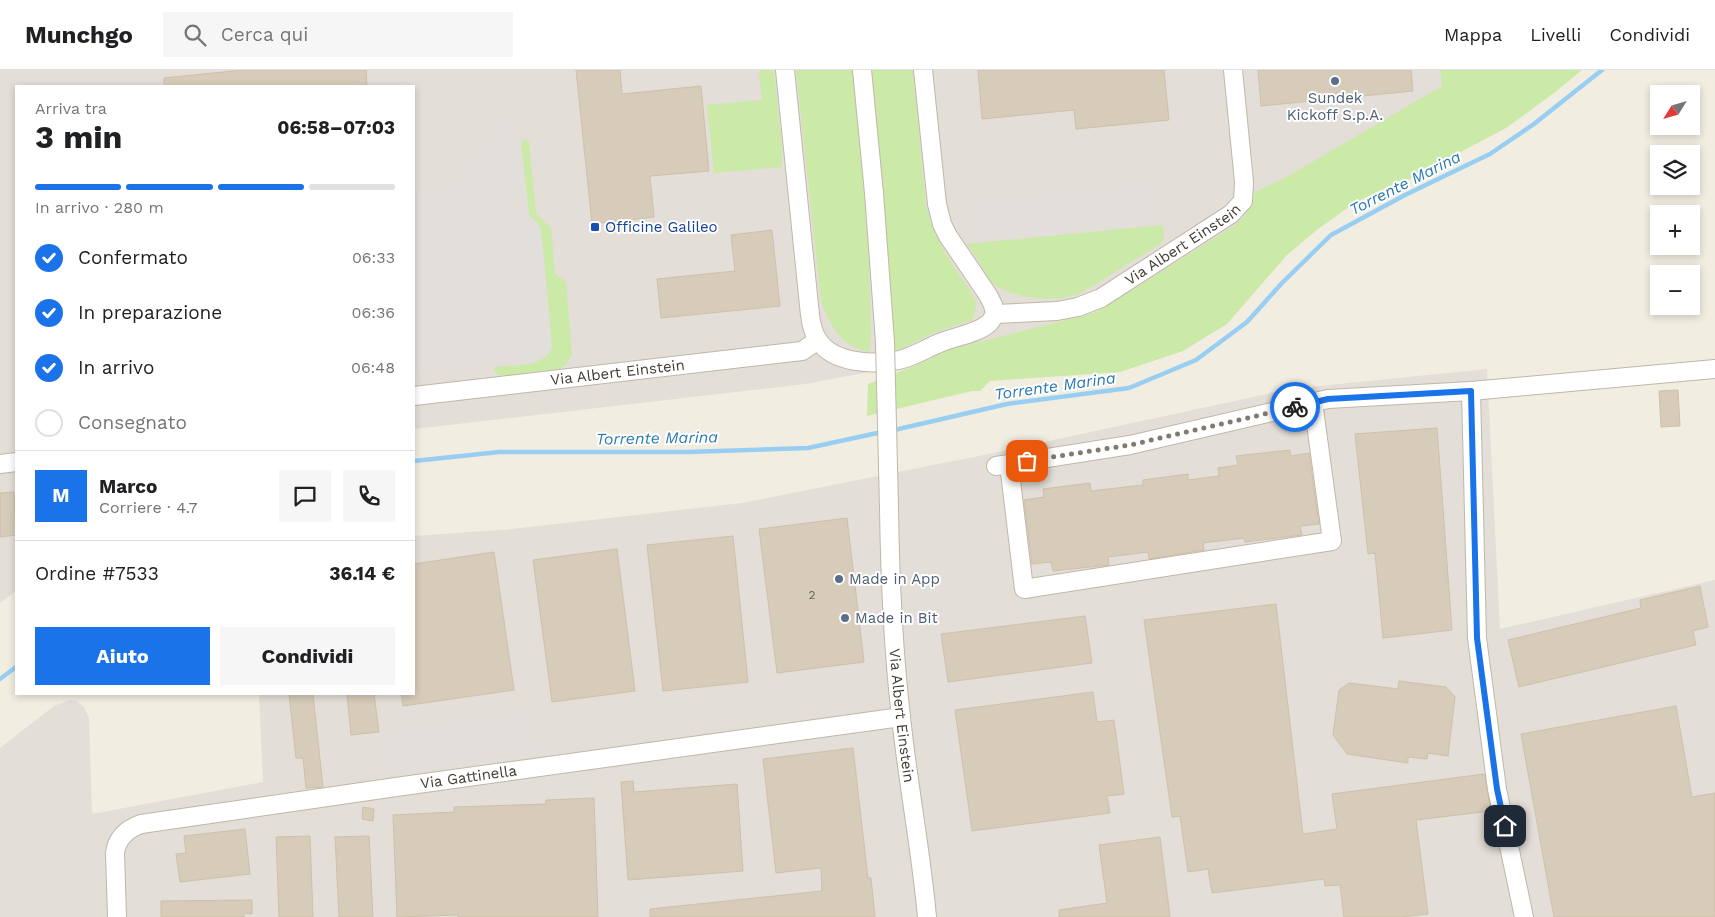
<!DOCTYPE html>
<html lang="it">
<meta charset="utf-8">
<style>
body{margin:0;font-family:"Work Sans",sans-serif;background:#f6f6f6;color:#202124;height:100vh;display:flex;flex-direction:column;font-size:19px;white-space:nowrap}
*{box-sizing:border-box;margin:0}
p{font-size:16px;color:#757577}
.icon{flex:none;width:28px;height:28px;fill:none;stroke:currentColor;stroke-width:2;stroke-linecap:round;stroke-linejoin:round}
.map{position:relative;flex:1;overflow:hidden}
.details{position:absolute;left:15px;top:15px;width:400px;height:610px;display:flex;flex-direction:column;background:#fff;border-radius:0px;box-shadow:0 2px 8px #0003}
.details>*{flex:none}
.needle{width:32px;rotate:233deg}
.buttons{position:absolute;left:1650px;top:15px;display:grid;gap:10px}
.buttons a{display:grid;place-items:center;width:50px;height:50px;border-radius:0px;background:#fff;box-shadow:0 2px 8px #0003;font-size:25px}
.pin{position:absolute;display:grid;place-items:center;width:42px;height:42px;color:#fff;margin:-21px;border-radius:10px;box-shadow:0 2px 8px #0006}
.courier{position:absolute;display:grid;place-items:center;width:50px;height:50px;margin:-25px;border:4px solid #1a73e8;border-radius:50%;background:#fff;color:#222;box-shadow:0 1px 6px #0007}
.head em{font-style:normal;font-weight:700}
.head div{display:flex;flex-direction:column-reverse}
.head{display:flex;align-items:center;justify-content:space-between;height:85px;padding:0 20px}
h1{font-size:32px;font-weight:700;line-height:38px}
.bar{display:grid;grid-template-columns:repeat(4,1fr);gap:8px 5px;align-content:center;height:60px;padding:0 20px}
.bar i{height:6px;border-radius:4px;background:#e0e0e0}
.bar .on{background:#1a73e8}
.bar p{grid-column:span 4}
.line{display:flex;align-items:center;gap:12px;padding:0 20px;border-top:1px solid #e0e0e0}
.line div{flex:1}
.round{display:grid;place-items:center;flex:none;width:52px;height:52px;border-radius:0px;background:#f6f6f6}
ol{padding:0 20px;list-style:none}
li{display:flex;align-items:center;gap:15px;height:55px}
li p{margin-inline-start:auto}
li .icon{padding:5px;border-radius:50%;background:#1a73e8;color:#fff;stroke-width:4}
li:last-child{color:#757577}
li i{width:28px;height:28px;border:2px solid #e0e0e0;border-radius:50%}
.button{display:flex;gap:10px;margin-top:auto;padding:10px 20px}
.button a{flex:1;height:58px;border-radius:0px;background:#1a73e8;color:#fff;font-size:20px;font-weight:700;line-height:58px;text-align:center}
.button a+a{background:#f6f6f6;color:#202124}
header{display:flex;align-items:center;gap:30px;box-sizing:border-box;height:70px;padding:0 25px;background:#fff;border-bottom:1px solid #e0e0e0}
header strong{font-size:24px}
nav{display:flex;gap:28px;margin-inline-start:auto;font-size:18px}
.search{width:350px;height:45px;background:#f6f6f6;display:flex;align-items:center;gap:12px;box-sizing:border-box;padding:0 18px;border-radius:0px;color:#757577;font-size:19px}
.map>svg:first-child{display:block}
.industrial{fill:#e3ded7}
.green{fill:#cbe9a7}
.parking{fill:#e2dfdb}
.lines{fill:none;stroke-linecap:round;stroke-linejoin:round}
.stream{stroke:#99cef3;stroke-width:4.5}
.building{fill:#d7cbb9;stroke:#cfc0a9}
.minor-casing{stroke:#c0b7a7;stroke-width:20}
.minor{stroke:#fff;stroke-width:18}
.minor-bridge-casing{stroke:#c0b7a7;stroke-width:20;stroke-linecap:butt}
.minor-bridge{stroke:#fff;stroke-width:18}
.done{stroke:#807a6f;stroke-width:5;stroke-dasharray:0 9}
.route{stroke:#1a73e8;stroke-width:6}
.service-dot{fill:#5c6f8a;stroke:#fff;stroke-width:2}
.transit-dot{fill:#1a4fb4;stroke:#fff;stroke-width:2}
.labels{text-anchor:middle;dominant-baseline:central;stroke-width:4;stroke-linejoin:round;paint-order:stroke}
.number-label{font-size:12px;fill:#686054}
.service-label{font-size:15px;fill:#4e5e75;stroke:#fff;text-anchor:start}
.transit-label{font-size:15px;fill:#164399;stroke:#fff;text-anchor:start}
.street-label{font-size:15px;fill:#433c32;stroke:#fff}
.water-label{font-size:16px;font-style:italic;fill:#2778b3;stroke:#fff}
</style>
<header>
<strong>Munchgo</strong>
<div class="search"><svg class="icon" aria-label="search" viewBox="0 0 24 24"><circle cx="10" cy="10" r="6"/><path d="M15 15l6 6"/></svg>Cerca qui</div>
<nav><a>Mappa</a><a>Livelli</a><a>Condividi</a></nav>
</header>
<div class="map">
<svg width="1715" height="847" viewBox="0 0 1715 847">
<rect width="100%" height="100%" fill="#f2ede1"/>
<g class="industrial">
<path d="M0 0H1440L1442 16 1108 242 955 286 805 314 414 359V16H16V521L0 533Z"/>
<path d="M1487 299 1500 559 1715 510V847H0V678L54 636 70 630 76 631 84 637 89 648 92 744 263 712 259 624H414V466L512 459 742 433 984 385 1290 319Z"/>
</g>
<g class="green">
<path d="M762 0 774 1 782 75V97L714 103 707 35 762 30 759 1Z"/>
<path d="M796 0H853L868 164 871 264 870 280 868 282C842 277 828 253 821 230Z"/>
<path d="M872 0H913L926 136C933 163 941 177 956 200 962 209 971 220 975 230 977 237 975 244 972 250L935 262 901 279 894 280 888 184Z"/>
<path d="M1440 0H1582L1554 23 1506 58 1402 113 1381 120 1353 134 1318 159 1286 186 1227 254 1183 281 1120 302 990 311 980 321H972L867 346 868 314 916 295 947 280 1094 243 1112 233 1235 155C1247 144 1251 138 1255 122L1285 108 1442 16Z"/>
<path d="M526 69 529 72 536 143 538 146 551 158 555 204 566 212 572 284 566 295 559 299 503 306 495 303 494 299 496 297C517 295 541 298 552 278L541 160 539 156 529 145 521 75 522 71Z"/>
<path d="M1163 155 1164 169 1160 174 1083 222C1061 234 1008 229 990 211 986 207 985 202 982 197 978 189 972 182 967 174Z"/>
</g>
<g class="parking">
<path d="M509 37H517L529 145 540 156 541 160 552 278 546 287 533 293 414 305V118L449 114Z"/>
<path d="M1157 111 1162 152 975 170 970 130Z"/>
<path d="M539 638 543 683 387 705 379 662Z"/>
</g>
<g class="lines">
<g class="stream">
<path d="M890 361 1007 334 1129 318 1196 290 1247 252 1282 213 1331 165 1405 125 1490 84 1534 54 1602 0"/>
<path d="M414 391 499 382H687L808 378 882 362"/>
<path d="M0 609 16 597"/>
</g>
</g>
<g class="building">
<path d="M243 0H366L367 16H164V8Z"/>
<path d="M576 0H620L622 24 701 16 709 101 650 106 654 147 592 154Z"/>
<path d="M978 0H1164L1169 50 1076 59 1074 40 982 49Z"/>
<path d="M1258 0H1411L1413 21 1261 36Z"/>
<path d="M772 160 780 236 661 248 657 209 735 201 731 165Z"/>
<path d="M1678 320 1680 356 1661 357 1659 321Z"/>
<path d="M1437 358 1452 560 1383 568 1375 483 1368 484 1355 364Z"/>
<path d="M1290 380 1291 386 1309 383 1319 454 1300 456 1302 465 1245 472 1244 468 1203 473 1204 480 1149 489 1148 482 1108 487 1109 495 1053 501 1051 492 1032 494 1024 430 1044 427 1043 419 1090 413 1091 421 1143 415V410L1188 404V410L1219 406 1218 398 1238 395 1236 386Z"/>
<path d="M14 422 16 465 0 467V423Z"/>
<path d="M847 448 864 592 777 603 759 459Z"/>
<path d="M733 466 748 612 663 621 647 475Z"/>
<path d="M617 479 635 621 552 632 533 490Z"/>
<path d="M494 482 514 620 403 636 401 624H414V494Z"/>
<path d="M1700 516 1708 557 1693 561 1696 575 1519 617 1508 570 1641 538 1640 530Z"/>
<path d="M1276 534 1303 764 1337 759 1332 724 1484 704 1491 741 1416 750 1428 844 1401 847H1344L1340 815 1325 816 1324 809 1212 823 1208 799 1188 802 1180 746 1172 747 1144 550Z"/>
<path d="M1085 546 1092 593 948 612 941 564Z"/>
<path d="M1399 611 1446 617 1455 627 1448 686 1428 683 1427 689 1408 687V693L1347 684 1333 665 1339 620 1349 613 1398 619Z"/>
<path d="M1093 622 1097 652 1114 650 1124 724 1107 726 1110 743 972 761 955 640Z"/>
<path d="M289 624H313L323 717 306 718 303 688H296Z"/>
<path d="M347 624H374L379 662 351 665Z"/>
<path d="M1676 636 1692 727 1715 723V847H1554L1521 664Z"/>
<path d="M853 678 868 808H871L875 847H650V839L822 821 821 798 776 803 763 689Z"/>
<path d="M633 711 634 722 737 714 743 801 628 810 621 712Z"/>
<path d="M594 728 598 847H458V845L397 847 393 745 454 742V737L546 734V730Z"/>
<path d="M363 737 374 739 373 751 362 749Z"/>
<path d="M245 759 250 804 180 812 176 784 186 783 184 766Z"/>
<path d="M310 766 313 847H279L276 767Z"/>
<path d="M369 766 373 847H339L335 767Z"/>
<path d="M1160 767 1170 847H1059V840L1107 833 1099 775Z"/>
<path d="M252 830V844L244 843V847H161V831Z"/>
</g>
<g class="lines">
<g class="minor-casing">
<g id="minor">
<path d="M785 0 810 245C811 253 813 263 818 270 833 294 875 295 899 290 914 287 928 277 942 272 956 266 976 264 988 254 991 252 993 247 995 244L993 235 988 225 948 166 942 154 937 134 923 0"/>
<path d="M862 0 874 123 885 272"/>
<path id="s1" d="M995 244 1057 241 1078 237 1101 228 1231 144 1243 131 1244 112 1233 0"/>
<path d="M1471 321 1477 568 1497 719 1524 847"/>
<path id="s2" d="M414 326 802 281 818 270"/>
<path d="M0 394 16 392"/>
<path d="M1009 394 1024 519 1332 471 1313 332"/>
<path d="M996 396 1130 375 1328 329 1471 321 1715 299"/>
<path id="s3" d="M889 438C890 508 893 578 901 647 908 714 921 780 927 847"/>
<path id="s4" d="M117 847 115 783C117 768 127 759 141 754L396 717 901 647"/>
</g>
</g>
<use href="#minor" class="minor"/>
<g class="minor-bridge-casing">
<path id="minor-bridge" d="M885 272 889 438"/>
</g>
<use href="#minor-bridge" class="minor-bridge"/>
</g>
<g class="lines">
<path class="done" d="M1027 391 1130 375 1295 337"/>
<path class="route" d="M1295 337 1328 329 1471 321 1477 568 1497 719 1505 756"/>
</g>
<g class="service-dot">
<circle cx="1335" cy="11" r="5"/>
<circle cx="839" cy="509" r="5"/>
<circle cx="845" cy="548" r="5"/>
</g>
<rect class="transit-dot" x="590" y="152" width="10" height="10" rx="2.5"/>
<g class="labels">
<g class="number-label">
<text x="812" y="525">2</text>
</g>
<g class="service-label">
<text x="1335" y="28" text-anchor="middle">Sundek<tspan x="1335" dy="17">Kickoff S.p.A.</tspan></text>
<text x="849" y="509">Made in App</text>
<text x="855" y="548">Made in Bit</text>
</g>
<g class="transit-label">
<text x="605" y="157">Officine Galileo</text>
</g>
<g class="street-label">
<text stroke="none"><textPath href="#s1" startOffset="206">Via Albert Einstein</textPath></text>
<text stroke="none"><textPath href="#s2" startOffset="205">Via Albert Einstein</textPath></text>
<text stroke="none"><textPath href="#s3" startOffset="208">Via Albert Einstein</textPath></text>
<text stroke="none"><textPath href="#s4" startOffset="436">Via Gattinella</textPath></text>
</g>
<g class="water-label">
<text transform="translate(1405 113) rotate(-27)">Torrente Marina</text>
<text transform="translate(1055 316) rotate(-8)">Torrente Marina</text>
<text transform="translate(657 368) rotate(-1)">Torrente Marina</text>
</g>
</g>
</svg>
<div class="buttons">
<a><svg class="needle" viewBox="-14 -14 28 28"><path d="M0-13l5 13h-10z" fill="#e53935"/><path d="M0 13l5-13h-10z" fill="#757577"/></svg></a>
<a><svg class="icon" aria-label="layers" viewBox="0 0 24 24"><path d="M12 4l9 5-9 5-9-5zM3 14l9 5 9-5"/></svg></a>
<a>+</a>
<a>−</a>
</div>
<div class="pin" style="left:1027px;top:391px;background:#ea580c"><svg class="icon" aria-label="bag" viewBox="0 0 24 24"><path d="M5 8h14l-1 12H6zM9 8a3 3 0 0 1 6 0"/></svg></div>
<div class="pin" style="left:1505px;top:756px;background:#1f2937"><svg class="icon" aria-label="home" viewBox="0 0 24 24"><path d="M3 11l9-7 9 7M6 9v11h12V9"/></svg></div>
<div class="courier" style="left:1295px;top:337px"><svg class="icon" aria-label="bike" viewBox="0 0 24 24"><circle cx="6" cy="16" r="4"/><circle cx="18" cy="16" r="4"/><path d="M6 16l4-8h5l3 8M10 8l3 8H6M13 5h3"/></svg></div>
<section class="details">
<div class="head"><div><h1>3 min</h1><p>Arriva tra</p></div><em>06:58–07:03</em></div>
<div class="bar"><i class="on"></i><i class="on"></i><i class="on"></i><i></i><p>In arrivo · 280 m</p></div>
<ol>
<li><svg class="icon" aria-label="check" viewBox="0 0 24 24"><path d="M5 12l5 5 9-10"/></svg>Confermato<p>06:33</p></li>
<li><svg class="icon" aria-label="check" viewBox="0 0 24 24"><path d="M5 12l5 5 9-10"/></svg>In preparazione<p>06:36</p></li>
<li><svg class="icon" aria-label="check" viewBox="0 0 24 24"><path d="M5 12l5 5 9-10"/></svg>In arrivo<p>06:48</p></li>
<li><i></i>Consegnato</li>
</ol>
<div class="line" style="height:90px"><b class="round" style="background:#1a73e8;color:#fff">M</b><div><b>Marco</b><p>Corriere · 4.7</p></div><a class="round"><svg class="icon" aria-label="chat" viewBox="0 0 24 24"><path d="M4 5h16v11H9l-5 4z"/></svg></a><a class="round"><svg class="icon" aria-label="phone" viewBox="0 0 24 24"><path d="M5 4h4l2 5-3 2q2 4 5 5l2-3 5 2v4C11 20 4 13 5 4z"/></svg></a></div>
<div class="line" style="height:65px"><div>Ordine #7533</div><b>36.14 €</b></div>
<div class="button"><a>Aiuto</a><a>Condividi</a></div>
</section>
</div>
